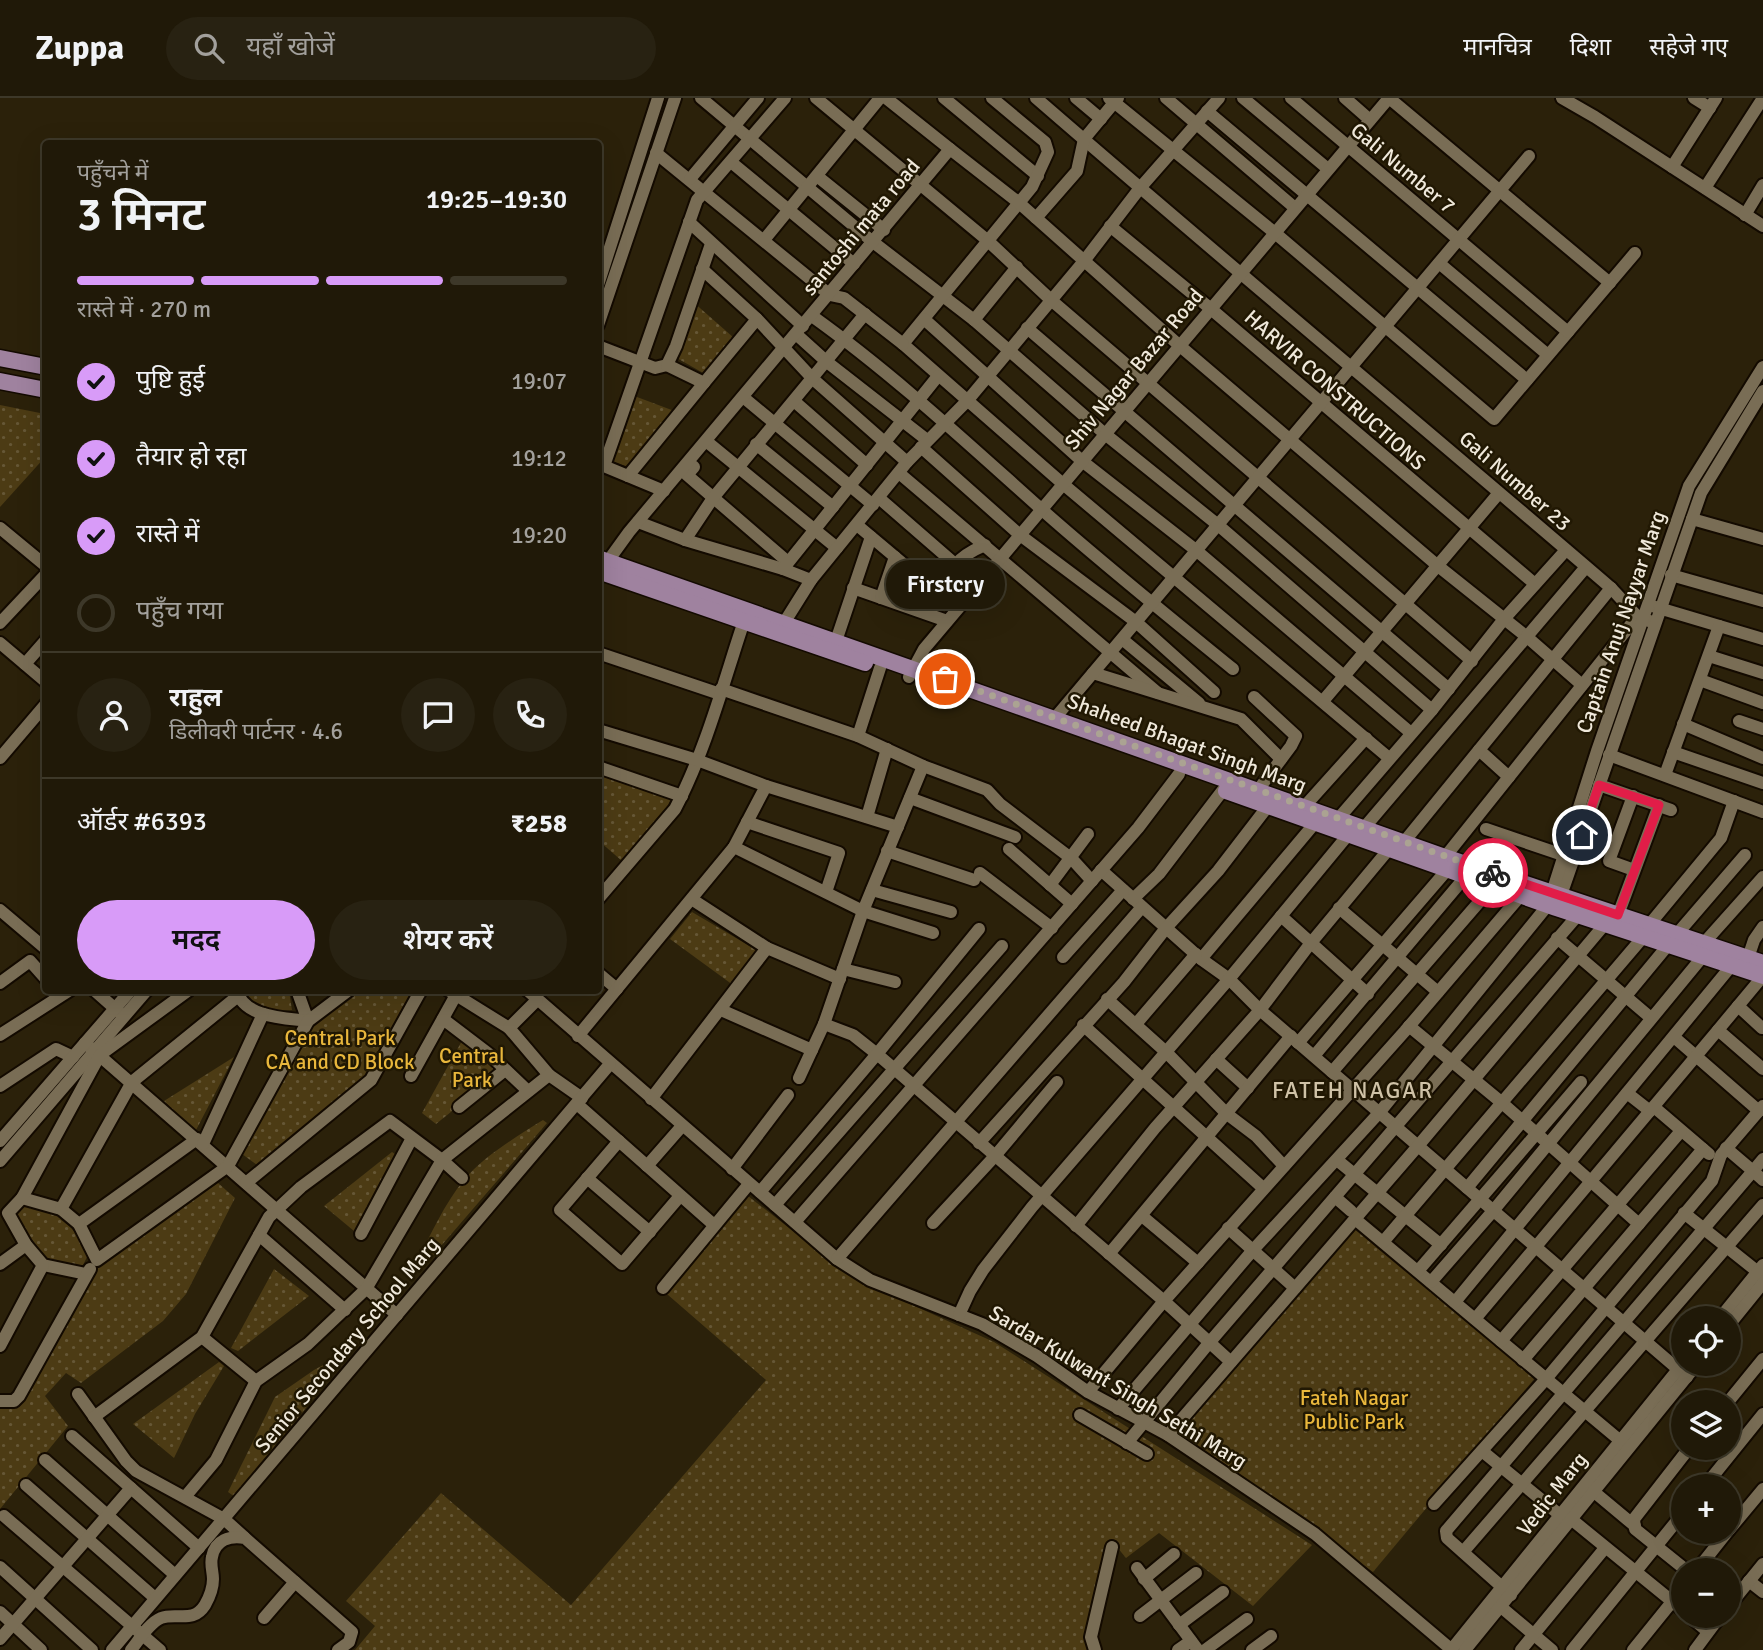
<!DOCTYPE html>
<html lang="hi">
<meta charset="utf-8">
<style>
body{margin:0;font-family:Signika,"Noto Sans Devanagari",sans-serif;background:#282212;color:#f1f3f6;height:100vh;display:flex;flex-direction:column;font-size:26px;white-space:nowrap}
*{box-sizing:border-box;margin:0}
p{font-size:23px;color:#a2a09c}
.icon{flex:none;width:38px;height:38px;fill:none;stroke:currentColor;stroke-width:2;stroke-linecap:round;stroke-linejoin:round}
.map{position:relative;flex:1;overflow:hidden}
.side{position:absolute;left:42px;top:42px;width:560px;height:854px;display:flex;flex-direction:column;background:#201908;border-radius:7px;box-shadow:0 7px 28px #0002,0 0 0 2px #3d3829}
.side>*{flex:none}
.fabs{position:absolute;left:1671px;top:1208px;display:grid;gap:14px}
.fabs a{display:grid;place-items:center;width:70px;height:70px;border-radius:50%;background:#201908;box-shadow:0 7px 28px #0002,0 0 0 2px #3d3829;font-size:35px}
.pin{position:absolute;display:grid;place-items:center;width:60px;height:60px;color:#fff;margin:-30px;border:4px solid #fff;border-radius:50%;box-shadow:0 2px 7px #0007}
.courier{position:absolute;display:grid;place-items:center;width:70px;height:70px;margin:-35px;border:5px solid #e11d48;border-radius:50%;background:#fff;color:#222;box-shadow:0 2px 9px #0007}
.bubble{position:absolute;height:49px;border-radius:24px;background:#201908;box-shadow:0 7px 28px #0002,0 0 0 2px #3d3829;font-size:23px;font-weight:600;line-height:49px;text-align:center}
.overview em{font-style:normal;font-weight:600}
.overview div{display:flex;flex-direction:column-reverse}
.overview{display:flex;align-items:center;justify-content:space-between;height:119px;padding:0 35px}
h1{font-size:46px;font-weight:600;line-height:52px}
.bar{display:grid;grid-template-columns:repeat(4,1fr);gap:10px 7px;align-content:center;height:84px;padding:0 35px}
.bar i{height:9px;border-radius:5px;background:#3d3829}
.bar .current{background:#d89bf8}
.bar p{grid-column:span 4}
.line{display:flex;align-items:center;gap:18px;padding:0 35px;border-top:2px solid #3d3829}
.line div{flex:1}
.round{display:grid;place-items:center;flex:none;width:74px;height:74px;border-radius:37px;background:#282212}
ol{padding:0 35px;list-style:none}
li{display:flex;align-items:center;gap:21px;height:77px}
li p{margin-inline-start:auto}
li .icon{padding:7px;border-radius:50%;background:#d89bf8;color:#111;stroke-width:4}
li:last-child{color:#a2a09c}
li i{width:38px;height:38px;border:4px solid #3d3829;border-radius:50%}
.primary-button{display:flex;gap:14px;margin-top:auto;padding:14px 35px}
.primary-button a{flex:1;height:80px;border-radius:42px;background:#d89bf8;color:#111;font-size:28px;font-weight:600;line-height:80px;text-align:center}
.primary-button a+a{background:#282212;color:#f1f3f6}
header{display:flex;align-items:center;gap:42px;box-sizing:border-box;height:98px;padding:0 35px;background:#201908;border-bottom:2px solid #3d3829}
header strong{font-size:33px}
nav{display:flex;gap:38px;margin-inline-start:auto;font-size:24px}
.search{width:490px;height:63px;background:#282212;display:flex;align-items:center;gap:18px;box-sizing:border-box;padding:0 24px;border-radius:38px;color:#a2a09c;font-size:26px}
.map>svg:first-child{display:block}
.grass{fill:url(#grass-dots)}
.lines{fill:none;stroke-linecap:round;stroke-linejoin:round}
.minor-casing{stroke:#130a00;stroke-width:16}
.major-casing{stroke:#130a00;stroke-width:19}
.minor{stroke:#796d55;stroke-width:12}
.major{stroke:#9f829f;stroke-width:16}
.done{stroke:#aba392;stroke-width:7;stroke-dasharray:0 12.6}
.route{stroke:#e11d48;stroke-width:9}
.labels{text-anchor:middle;dominant-baseline:central;stroke-width:5;stroke-linejoin:round;paint-order:stroke}
.street-label{font-size:21px;fill:#f0e9db;stroke:#211803}
.park-label{font-size:21px;fill:#e9b73c;stroke:#211803}
.neighbourhood-label{font-size:23px;letter-spacing:2px;fill:#cfc2a7;stroke:#211803}
</style>
<header>
<strong>Zuppa</strong>
<div class="search"><svg class="icon" aria-label="search" viewBox="0 0 24 24"><circle cx="10" cy="10" r="6"/><path d="M15 15l6 6"/></svg>यहाँ खोजें</div>
<nav><a>मानचित्र</a><a>दिशा</a><a>सहेजे गए</a></nav>
</header>
<div class="map">
<svg width="1763" height="1552" viewBox="0 0 1763 1552">
<defs>
<pattern id="grass-dots" width="8" height="8" patternUnits="userSpaceOnUse" patternTransform="scale(1.75)"><rect width="8" height="8" fill="#4c3b14"/><path d="M2 2h.1M6 6h.1" fill="none" stroke="#665736" stroke-width="1.8" stroke-linecap="round"/></pattern>
</defs>
<rect width="100%" height="100%" fill="#2b210a"/>
<g class="grass">
<path d="M692 203 734 240 705 276 675 259Z"/>
<path d="M629 296 677 314 629 369 604 361Z"/>
<path d="M0 307 45 316 46 358 0 409Z"/>
<path d="M599 672 672 699 664 716 622 763 599 743Z"/>
<path d="M692 814 758 853 733 887 670 841Z"/>
<path d="M241 893H289L292 912 262 913 243 897Z"/>
<path d="M349 893H420L373 982 261 1070 238 1053 307 922Z"/>
<path d="M463 941 503 972 436 1026 422 1015Z"/>
<path d="M234 959 195 1034 164 1003Z"/>
<path d="M543 1022 547 1025 422 1170 416 1164C431 1137 444 1106 464 1082 484 1058 516 1039 543 1022Z"/>
<path d="M392 1054 398 1058 360 1138 324 1108Z"/>
<path d="M218 1085 235 1100 186 1196 163 1223 81 1285 66 1275 45 1298 68 1328 0 1411V1309L21 1304 92 1177 104 1163Z"/>
<path d="M743 1094 853 1180 994 1244 1312 1447 1253 1508 1159 1435 1126 1460 1117 1449 1106 1467 1087 1552H355L375 1528 346 1503 441 1395 571 1507 766 1282 660 1190Z"/>
<path d="M30 1105C66 1117 70 1125 88 1157L83 1167H72L49 1161 18 1134 15 1120 18 1107Z"/>
<path d="M1355 1129 1443 1201 1535 1280 1373 1474 1177 1335Z"/>
<path d="M274 1171 309 1198 238 1253 231 1250Z"/>
<path d="M351 1252 336 1272 235 1399 228 1394 275 1299 314 1272Z"/>
<path d="M219 1264 224 1268 195 1316 174 1360 133 1326Z"/>
</g>
<g class="lines">
<g class="minor-casing">
<g id="minor">
<path d="M701 0 873 144 974 222 1105 336 1218 427 1432 612"/>
<path d="M816 0 987 142 1051 202 1472 563"/>
<path d="M886 0 950 51"/>
<path d="M944 0 1038 78"/>
<path d="M992 0 1045 44 1048 54 1032 89 903 246 1063 386 1389 660"/>
<path d="M1036 0C1226 165 1420 326 1611 490L1638 519 1655 525"/>
<path d="M1076 0 1101 21"/>
<path d="M1109 0 1275 135 1494 321 1635 155"/>
<path d="M1166 0 1295 110"/>
<path d="M1243 0 1328 71"/>
<path d="M1291 0 1568 234"/>
<path d="M1345 0 1370 22"/>
<path d="M1389 0 1610 185"/>
<path d="M1562 0 1595 19 1763 128"/>
<path d="M1694 0 1710 10"/>
<path d="M1207 13 1527 282"/>
<path d="M656 55 830 197 844 200 903 246"/>
<path d="M731 64 854 166"/>
<path d="M1672 69 1716 0"/>
<path d="M817 78 884 132"/>
<path d="M690 81 758 0"/>
<path d="M1705 90 1763 0"/>
<path d="M1745 117 1763 87"/>
<path d="M1036 120 1077 73 1084 41 1118 0"/>
<path d="M689 124 803 228"/>
<path d="M1110 128 1211 211 1535 486"/>
<path d="M764 142 880 0"/>
<path d="M1439 165 1548 257"/>
<path d="M702 171 757 221 813 281 907 364"/>
<path d="M598 187 658 0"/>
<path d="M812 218C893 276 966 344 1040 410 1103 466 1168 518 1233 571"/>
<path d="M924 221 1082 363 1197 453 1411 635"/>
<path d="M974 222 1017 169"/>
<path d="M598 227 675 0"/>
<path d="M1027 230 1449 591"/>
<path d="M796 236 827 264 927 342"/>
<path d="M598 248 655 270 667 267 676 248 711 146"/>
<path d="M667 267 704 285 757 221"/>
<path d="M743 299 873 407"/>
<path d="M794 303 867 367"/>
<path d="M706 343 837 450"/>
<path d="M756 346 833 409"/>
<path d="M921 349 1020 437 1136 524 1214 594"/>
<path d="M599 366 664 393"/>
<path d="M604 368 697 102 785 0"/>
<path d="M693 368 694 369 687 377 788 464"/>
<path d="M899 375 1158 595"/>
<path d="M628 378 704 285"/>
<path d="M879 400 955 466"/>
<path d="M1692 421 1763 441"/>
<path d="M638 424 685 442 783 471"/>
<path d="M857 427 957 511"/>
<path d="M0 430 46 468"/>
<path d="M685 442 713 400 865 216"/>
<path d="M608 463 629 434 950 51 1018 104 1180 248 1438 468 1527 539 1582 587"/>
<path d="M1671 477 1763 503"/>
<path d="M811 482 783 471 938 278"/>
<path d="M853 490 947 523"/>
<path d="M881 500 895 459"/>
<path d="M944 500C950 469 955 460 985 447"/>
<path d="M1652 508 1763 541"/>
<path d="M0 525 46 476"/>
<path d="M784 525 811 482 907 364 968 302 1084 163 1140 90 1219 0"/>
<path d="M1122 541 1199 605"/>
<path d="M836 543 871 439"/>
<path d="M0 545 46 584"/>
<path d="M598 555 720 596"/>
<path d="M1709 558 1763 575"/>
<path d="M25 566 46 542"/>
<path d="M1093 575 1241 621 1281 661"/>
<path d="M909 579 924 551 1389 0"/>
<path d="M1700 582 1763 605"/>
<path d="M721 591 858 638 923 668 987 692 1000 706 1072 761 1092 783"/>
<path d="M1254 599 1296 638 1291 648 1258 692"/>
<path d="M1323 603 1499 395"/>
<path d="M1055 620 1529 58"/>
<path d="M1739 623 1763 631"/>
<path d="M1683 626 1763 660"/>
<path d="M858 638 880 570"/>
<path d="M1479 652 1509 679"/>
<path d="M1673 654 1763 685"/>
<path d="M1609 657 1763 714"/>
<path d="M0 660 46 606"/>
<path d="M598 669 682 698"/>
<path d="M1665 677 1719 528"/>
<path d="M1599 687 1671 712"/>
<path d="M766 688 898 729"/>
<path d="M1633 698 1609 763 1634 772"/>
<path d="M910 700 1015 739"/>
<path d="M1304 709 1366 640"/>
<path d="M867 719 887 651"/>
<path d="M1338 721 1432 612 1504 521 1566 452"/>
<path d="M747 724 839 755 826 794"/>
<path d="M1364 730 1586 469"/>
<path d="M1486 731 1563 757"/>
<path d="M1404 744 1611 490"/>
<path d="M734 749 863 813 933 835"/>
<path d="M1009 751 1072 806"/>
<path d="M887 753 974 782"/>
<path d="M1445 759 1632 525"/>
<path d="M1101 772 1201 861 1229 881 1260 912 1332 974 1687 1279"/>
<path d="M980 775 1052 830"/>
<path d="M1050 787 1088 736"/>
<path d="M872 792 951 814"/>
<path d="M598 801 675 711C706 652 723 586 744 523"/>
<path d="M1133 801 1159 776 1223 692"/>
<path d="M693 802 767 850 840 881"/>
<path d="M1559 803 1701 395 1763 293"/>
<path d="M1339 810 1438 894"/>
<path d="M0 812 46 851"/>
<path d="M1618 817 1659 707"/>
<path d="M1281 818 1368 896"/>
<path d="M1649 827 1721 740 1734 703"/>
<path d="M1677 836 1745 757"/>
<path d="M1557 840 1651 920"/>
<path d="M1704 845 1763 779"/>
<path d="M1063 859 1123 792"/>
<path d="M1748 860 1754 842 1763 829"/>
<path d="M1201 861 1315 725"/>
<path d="M843 871 895 884"/>
<path d="M598 875 617 891"/>
<path d="M0 885 30 863 46 881"/>
<path d="M94 892 120 915"/>
<path d="M297 892 308 923"/>
<path d="M448 892 509 930"/>
<path d="M527 892 837 1161 870 1182 982 1226 1037 1258 1088 1294 1168 1337 1315 1436 1452 1552"/>
<path d="M237 893C244 920 286 920 308 923"/>
<path d="M1107 901 1166 954 1227 1016 1256 1038 1284 1068"/>
<path d="M537 902 509 930 549 977"/>
<path d="M1738 908 1762 930"/>
<path d="M721 912 812 952"/>
<path d="M443 921 489 956 528 993"/>
<path d="M824 926 853 937 877 956 1164 1203 1088 1294"/>
<path d="M1136 926 1196 856"/>
<path d="M1083 927 1263 1090"/>
<path d="M1409 928 1501 1004 1639 1126"/>
<path d="M1718 932 1763 878"/>
<path d="M0 937 70 892"/>
<path d="M578 938 734 749 766 688 697 662 598 632"/>
<path d="M1674 939 1759 1013"/>
<path d="M85 945 397 1217"/>
<path d="M1298 945 1447 772"/>
<path d="M1314 958 1466 778"/>
<path d="M1216 961 1248 990"/>
<path d="M1332 974 1493 788"/>
<path d="M411 978 456 897"/>
<path d="M799 980 824 926 863 813 923 668"/>
<path d="M0 988 56 951 73 959"/>
<path d="M1627 995 1650 1013"/>
<path d="M651 1001 767 850"/>
<path d="M577 1006 714 1127"/>
<path d="M459 1009 505 972"/>
<path d="M1654 1009 1709 1056"/>
<path d="M197 1041 79 1126 97 1162 228 1068 308 923 349 892"/>
<path d="M0 1043 131 892"/>
<path d="M619 1043 560 1112 622 1166 680 1098"/>
<path d="M979 1045 1124 884 1166 830 1218 773 1268 708"/>
<path d="M203 1046 263 916"/>
<path d="M1726 1050 1753 1073 1763 1061"/>
<path d="M1337 1062 1441 1147"/>
<path d="M0 1063 147 892"/>
<path d="M647 1068 682 1028"/>
<path d="M732 1071 788 997"/>
<path d="M587 1080 650 1134"/>
<path d="M246 1085 371 982 421 892"/>
<path d="M1467 1090 1669 846"/>
<path d="M760 1094 877 956 979 831"/>
<path d="M1335 1099 1351 1113"/>
<path d="M22 1100 61 1111 79 1126"/>
<path d="M775 1107 1002 848"/>
<path d="M61 1111 132 984 238 898"/>
<path d="M1684 1115 1763 1178"/>
<path d="M1142 1118 1198 1165"/>
<path d="M1355 1121 1623 1345"/>
<path d="M795 1124 1138 730 1179 676"/>
<path d="M933 1125 995 1058 1057 984"/>
<path d="M1076 1128 1155 1030 1260 912 1310 846 1389 751"/>
<path d="M1228 1130 1295 1190"/>
<path d="M361 1136 412 1040"/>
<path d="M259 1137 345 1212"/>
<path d="M1383 1144 1644 838"/>
<path d="M1109 1156 1291 938"/>
<path d="M837 1161 1142 809"/>
<path d="M0 1166 26 1147"/>
<path d="M1418 1173 1581 984"/>
<path d="M86 1176 43 1167 26 1147 8 1115 22 1100 100 957 189 892"/>
<path d="M1431 1184 1493 1113 1704 857"/>
<path d="M663 1190 749 1086"/>
<path d="M1455 1204 1732 867"/>
<path d="M959 1217 970 1193 983 1172 1032 1109 1229 881 1348 737"/>
<path d="M1720 1220 1763 1167"/>
<path d="M1475 1221 1718 932 1763 971"/>
<path d="M1729 1227 1763 1185"/>
<path d="M202 1239 256 1283"/>
<path d="M1501 1243 1681 1033"/>
<path d="M0 1248 43 1167"/>
<path d="M1523 1262 1703 1051"/>
<path d="M1231 1264 1164 1203 1405 933 1521 797"/>
<path d="M78 1296 126 1363 136 1373 224 1421 244 1439"/>
<path d="M0 1303H14L19 1298 90 1171"/>
<path d="M1728 1304 1763 1261"/>
<path d="M1118 1311 1253 1152 1379 1015 1548 807 1597 653 1689 388 1763 269"/>
<path d="M1080 1317 1147 1356"/>
<path d="M94 1319 202 1239 269 1119 301 1089 390 1023 442 1062 462 1080"/>
<path d="M1168 1337 1418 1048 1605 826"/>
<path d="M72 1338 199 1450"/>
<path d="M1127 1345 1209 1245 1578 817"/>
<path d="M1482 1353 1560 1417"/>
<path d="M45 1362 175 1477"/>
<path d="M26 1387 155 1500"/>
<path d="M1705 1388 1763 1316"/>
<path d="M1593 1393 1635 1428"/>
<path d="M185 1399 216 1362 256 1283 308 1246 366 1191 442 1062 549 977 582 1000"/>
<path d="M1434 1406 1546 1281 1712 1083 1721 1057 1763 1008"/>
<path d="M4 1418 160 1552"/>
<path d="M1571 1421 1684 1513"/>
<path d="M1729 1432 1763 1391"/>
<path d="M1463 1454 1763 1107"/>
<path d="M0 1469 92 1552"/>
<path d="M1137 1470 1198 1552"/>
<path d="M1686 1472 1635 1431 1634 1421 1690 1349"/>
<path d="M1697 1472 1728 1433"/>
<path d="M1144 1481 1174 1456"/>
<path d="M1749 1483 1763 1494"/>
<path d="M1511 1497 1447 1440 1446 1433 1753 1073 1763 1082"/>
<path d="M1729 1508 1763 1466"/>
<path d="M1501 1509 1552 1552"/>
<path d="M0 1514 41 1552"/>
<path d="M1688 1517 1707 1533"/>
<path d="M1140 1518 1196 1475"/>
<path d="M264 1520 295 1484"/>
<path d="M1179 1527 1223 1494"/>
<path d="M0 1541 131 1390"/>
<path d="M112 1552 610 966"/>
<path d="M131 1552C139 1542 149 1525 161 1520 177 1514 193 1526 205 1507 209 1500 213 1489 213 1481 213 1474 210 1466 212 1459 215 1442 230 1437 245 1440L352 1534 349 1544 338 1552"/>
<path d="M1095 1552 1091 1539 1112 1449"/>
<path d="M1178 1552 1191 1543"/>
<path d="M1205 1552 1247 1521"/>
<path d="M1252 1552 1271 1538"/>
<path d="M1451 1552 1684 1264"/>
<path d="M1465 1552 1698 1265"/>
<path d="M1521 1552 1605 1450"/>
<path d="M1572 1552 1684 1414"/>
<path d="M1633 1552 1684 1489"/>
<path d="M1695 1552 1721 1517"/>
</g>
</g>
<g class="major-casing">
<g id="major">
<path d="M0 260 46 269"/>
<path d="M0 283 46 292"/>
<path d="M598 460 1445 759 1763 865"/>
<path d="M598 473 865 565"/>
<path d="M1226 693 1556 810 1763 878"/>
</g>
</g>
<use href="#minor" class="minor"/>
<use href="#major" class="major"/>
</g>
<g class="lines">
<path class="done" d="M945 581 1493 775"/>
<path class="route" d="M1493 775 1618 817 1659 707 1599 687 1582 737"/>
</g>
<g class="labels">
<g class="street-label">
<text transform="translate(1403 70) rotate(40)">Gali Number 7</text>
<text transform="translate(861 129) rotate(-50)">santoshi mata road</text>
<text transform="translate(1134 271) rotate(-50)">Shiv Nagar Bazar Road</text>
<text transform="translate(1335 292) rotate(41)">HARVIR CONSTRUCTIONS</text>
<text transform="translate(1515 383) rotate(41)">Gali Number 23</text>
<text transform="translate(1621 524) rotate(-71)">Captain Anuj Nayyar Marg</text>
<text transform="translate(1187 645) rotate(20)">Shaheed Bhagat Singh Marg</text>
<text transform="translate(347 1247) rotate(-50)">Senior Secondary School Marg</text>
<text transform="translate(1118 1289) rotate(31)">Sardar Kulwant Singh Sethi Marg</text>
<text transform="translate(1552 1396) rotate(-52)">Vedic Marg</text>
</g>
<g class="park-label">
<text x="340" y="940">Central Park<tspan x="340" dy="24">CA and CD Block</tspan></text>
<text x="472" y="958">Central<tspan x="472" dy="24">Park</tspan></text>
<text x="1354" y="1300">Fateh Nagar<tspan x="1354" dy="24">Public Park</tspan></text>
</g>
<g class="neighbourhood-label">
<text x="1353" y="992">FATEH NAGAR</text>
</g>
</g>
</svg>
<div class="fabs">
<a><svg class="icon" aria-label="locate" viewBox="0 0 24 24"><circle cx="12" cy="12" r="6"/><path d="M12 2v4M12 18v4M2 12h4M18 12h4"/></svg></a>
<a><svg class="icon" aria-label="layers" viewBox="0 0 24 24"><path d="M12 4l9 5-9 5-9-5zM3 14l9 5 9-5"/></svg></a>
<a>+</a>
<a>−</a>
</div>
<div class="pin" style="left:945px;top:581px;background:#ea580c"><svg class="icon" aria-label="bag" viewBox="0 0 24 24"><path d="M5 8h14l-1 12H6zM9 8a3 3 0 0 1 6 0"/></svg></div>
<div class="pin" style="left:1582px;top:737px;background:#1f2937"><svg class="icon" aria-label="home" viewBox="0 0 24 24"><path d="M3 11l9-7 9 7M6 9v11h12V9"/></svg></div>
<div class="courier" style="left:1493px;top:775px"><svg class="icon" aria-label="bike" viewBox="0 0 24 24"><circle cx="6" cy="16" r="4"/><circle cx="18" cy="16" r="4"/><path d="M6 16l4-8h5l3 8M10 8l3 8H6M13 5h3"/></svg></div>
<div class="bubble" style="left:886px;top:462px;width:119px">Firstcry</div>
<section class="side">
<div class="overview"><div><h1>3 मिनट</h1><p>पहुँचने में</p></div><em>19:25–19:30</em></div>
<div class="bar"><i class="current"></i><i class="current"></i><i class="current"></i><i></i><p>रास्ते में · 270 m</p></div>
<ol>
<li><svg class="icon" aria-label="check" viewBox="0 0 24 24"><path d="M5 12l5 5 9-10"/></svg>पुष्टि हुई<p>19:07</p></li>
<li><svg class="icon" aria-label="check" viewBox="0 0 24 24"><path d="M5 12l5 5 9-10"/></svg>तैयार हो रहा<p>19:12</p></li>
<li><svg class="icon" aria-label="check" viewBox="0 0 24 24"><path d="M5 12l5 5 9-10"/></svg>रास्ते में<p>19:20</p></li>
<li><i></i>पहुँच गया</li>
</ol>
<div class="line" style="height:126px"><a class="round"><svg class="icon" aria-label="person" viewBox="0 0 24 24"><circle cx="12" cy="8" r="4"/><path d="M4 21q1-7 8-7t8 7"/></svg></a><div><b>राहुल</b><p>डिलीवरी पार्टनर · 4.6</p></div><a class="round"><svg class="icon" aria-label="chat" viewBox="0 0 24 24"><path d="M4 5h16v11H9l-5 4z"/></svg></a><a class="round"><svg class="icon" aria-label="phone" viewBox="0 0 24 24"><path d="M5 4h4l2 5-3 2q2 4 5 5l2-3 5 2v4C11 20 4 13 5 4z"/></svg></a></div>
<div class="line" style="height:91px"><div>ऑर्डर #6393</div><b>₹258</b></div>
<div class="primary-button"><a>मदद</a><a>शेयर करें</a></div>
</section>
</div>
